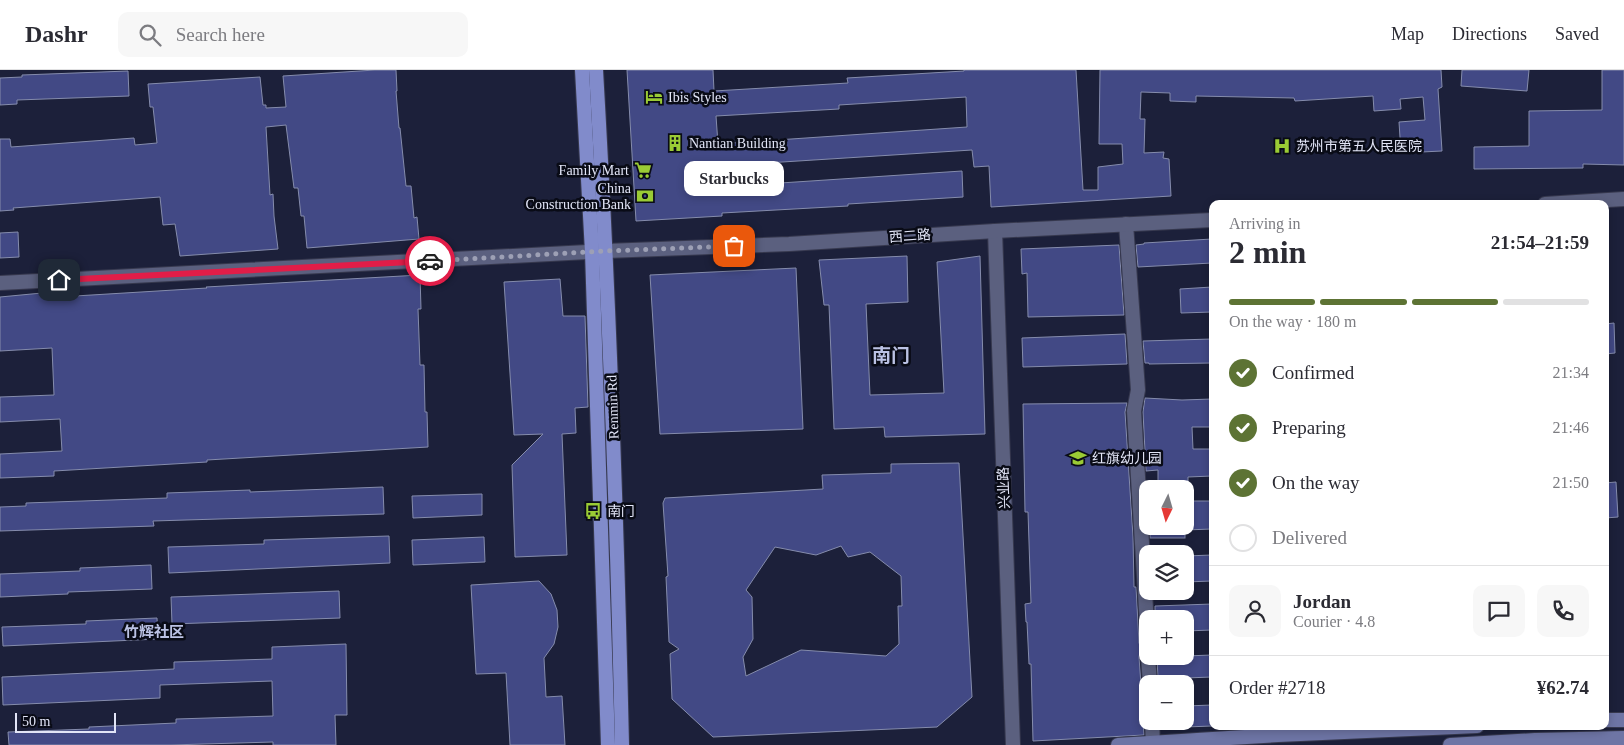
<!DOCTYPE html>
<meta charset="utf-8">
<style>
body{margin:0;font-family:"Times New Roman","Noto Sans SC",serif;background:#f7f7f7;color:#2b2b33;height:100vh;display:flex;flex-direction:column;font-size:19px;white-space:nowrap}
*{box-sizing:border-box;margin:0}
p{font-size:16px;color:#7c7c81}
.icon{flex:none;width:28px;height:28px;fill:none;stroke:currentColor;stroke-width:2;stroke-linecap:round;stroke-linejoin:round}
.map{position:relative;flex:1;overflow:hidden}
.details{position:absolute;left:1209px;top:130px;width:400px;height:530px;display:flex;flex-direction:column;background:#fff;border-radius:10px;box-shadow:0 2px 8px #0003}
.details>*{flex:none}
.needle{width:32px;rotate:185deg}
.fabs{position:absolute;left:1139px;top:410px;display:grid;gap:10px}
.fabs a{display:grid;place-items:center;width:55px;height:55px;border-radius:10px;background:#fff;box-shadow:0 2px 8px #0003;font-size:25px}
.scale{position:absolute;left:15px;bottom:12px;width:101px;box-sizing:border-box;padding-left:5px;border:2px solid #e2e5f7;border-top:0;font-size:14px;line-height:18px;white-space:nowrap;color:#e2e5f7;-webkit-text-stroke:4px #090b16;paint-order:stroke}
.pin{position:absolute;display:grid;place-items:center;width:42px;height:42px;color:#fff;margin:-21px;border-radius:10px;box-shadow:0 2px 8px #0006}
.courier{position:absolute;display:grid;place-items:center;width:50px;height:50px;margin:-25px;border:4px solid #e11d48;border-radius:50%;background:#fff;color:#222;box-shadow:0 1px 6px #0007}
.bubble{position:absolute;height:35px;border-radius:10px;background:#fff;box-shadow:0 2px 8px #0003;font-size:16px;font-weight:700;line-height:35px;text-align:center}
.overview em{font-style:normal;font-weight:700}
.overview div{display:flex;flex-direction:column-reverse}
.overview{display:flex;align-items:center;justify-content:space-between;height:85px;padding:0 20px}
h1{font-size:32px;font-weight:700;line-height:38px}
.bar{display:grid;grid-template-columns:repeat(4,1fr);gap:8px 5px;align-content:center;height:60px;padding:0 20px}
.bar i{height:6px;border-radius:4px;background:#e1e1e2}
.bar .selected{background:#5d7334}
.bar p{grid-column:span 4}
.line{display:flex;align-items:center;gap:12px;padding:0 20px;border-top:1px solid #e1e1e2}
.line div{flex:1}
.round{display:grid;place-items:center;flex:none;width:52px;height:52px;border-radius:10px;background:#f7f7f7}
ol{padding:0 20px;list-style:none}
li{display:flex;align-items:center;gap:15px;height:55px}
li p{margin-inline-start:auto}
li .icon{padding:5px;border-radius:50%;background:#5d7334;color:#fff;stroke-width:4}
li:last-child{color:#7c7c81}
li i{width:28px;height:28px;border:2px solid #e1e1e2;border-radius:50%}
header{display:flex;align-items:center;gap:30px;box-sizing:border-box;height:70px;padding:0 25px;background:#fff;border-bottom:1px solid #e1e1e2}
header strong{font-size:24px}
nav{display:flex;gap:28px;margin-inline-start:auto;font-size:18px}
.search{width:350px;height:45px;background:#f7f7f7;display:flex;align-items:center;gap:12px;box-sizing:border-box;padding:0 18px;border-radius:10px;color:#7c7c81;font-size:19px}
.map>svg:first-child{display:block}
.building{fill:#424985;stroke:#858cac;fill-rule:evenodd}
.lines{fill:none;stroke-linecap:round;stroke-linejoin:round}
.minor-casing{stroke:#37394f;stroke-width:16}
.secondary-casing{stroke:#37394f;stroke-width:16}
.primary-casing{stroke:#37394f;stroke-width:16}
.minor{stroke:#5b607f;stroke-width:14}
.secondary{stroke:#6e75a5;stroke-width:14}
.primary{stroke:#818bcb;stroke-width:14}
.done{stroke:#9da0b5;stroke-width:5;stroke-dasharray:0 9}
.route{stroke:#e11d48;stroke-width:6}
.labels{text-anchor:middle;dominant-baseline:central;stroke-width:5;stroke-linejoin:round;paint-order:stroke}
.poi-label{font-size:14px;fill:#e2e5f7;stroke:#090b16;text-anchor:start}
.street-label{font-size:14px;fill:#e2e5f7;stroke:#090b16}
.neighbourhood-label{font-size:15px;font-weight:bold;fill:#bbc2e4;stroke:#090b16}
.district-label{font-size:19px;font-weight:bold;fill:#bbc2e4;stroke:#090b16}
</style>
<header>
<strong>Dashr</strong>
<div class="search"><svg class="icon" aria-label="search" viewBox="0 0 24 24"><circle cx="10" cy="10" r="6"/><path d="M15 15l6 6"/></svg>Search here</div>
<nav><a>Map</a><a>Directions</a><a>Saved</a></nav>
</header>
<div class="map">
<svg width="1624" height="675" viewBox="0 0 1624 675">
<rect width="100%" height="100%" fill="#1c203a"/>
<g class="building">
<path d="M375 0H396L397 21H396L399 58H400L406 116H411L414 148 417 147 419 169 307 178 304 146H301L298 118H294L286 55 266 57 270 125 273 124 274 146 278 179 180 186 175 154 163 155 160 127 13 138 14 140 0 141V69H10L11 77 134 68 135 75 157 73 153 37H150L148 14 260 7 263 35H266V38L286 37 283 6Z"/>
<path d="M627 0H713L714 21 848 13 847 8 964 1V0H1076L1083 120H1098V97L1123 94 1122 74H1099L1100 0H1441L1442 17 1438 19 1442 81 1401 83 1399 52 1425 50 1423 27 1400 29 1401 39 1374 41 1373 26 1295 31 1294 28 1196 26V32L1170 31V23L1141 22 1140 49H1145L1144 83 1164 82 1163 88 1169 89 1171 126 991 137 989 96 974 97 972 80 719 96 720 117 962 101 963 127 848 134V136L722 143V146L636 151ZM966 27 967 57 718 74 716 46 839 39V35Z"/>
<path d="M1462 0H1529L1527 21 1461 16Z"/>
<path d="M1602 0H1624V95L1583 94V98L1474 99V77L1529 76V41L1602 40Z"/>
<path d="M128 1 129 26 17 30V34L0 35V8L22 7V5Z"/>
<path d="M18 162 19 187 0 188V163Z"/>
<path d="M1212 169V193L1138 197 1136 175 1144 174V173Z"/>
<path d="M1119 175 1124 245 1028 247 1027 203 1022 204 1021 179Z"/>
<path d="M907 186 908 232 866 234 870 325 944 323 937 192 980 186 985 364 885 367 884 357 834 359 829 235H824L819 190Z"/>
<path d="M796 198 803 359 660 364 650 205Z"/>
<path d="M420 205 421 239H418L420 295H424L425 342H427L428 377 207 390V392L54 401V406L0 408V384L62 381 60 349 0 352V327L54 325 52 278 0 281V227L42 223V228L207 218 206 217Z"/>
<path d="M560 209 563 246H585L588 337 575 338 576 363 562 364 567 485 515 487 512 395 543 364 514 365 504 212Z"/>
<path d="M1212 217V242L1181 243 1180 219Z"/>
<path d="M1614 253 1615 283 1605 284V254Z"/>
<path d="M1125 264 1127 294 1023 297 1022 268Z"/>
<path d="M1212 269V293L1149 294V293H1145L1143 271Z"/>
<path d="M1145 328 1182 330 1212 329V357H1192L1193 379H1212V406L1188 407V413H1158V400L1146 401 1143 342Z"/>
<path d="M1127 333 1125 342 1133 467 1134 517H1136L1139 573 1141 577 1139 587 1141 615 1144 620 1145 633H1148V644L1143 651 1144 665 1033 671 1031 594H1029L1027 552H1026L1025 534 1031 533 1028 442H1025L1023 334Z"/>
<path d="M959 393 972 627 937 657 713 667 672 629 670 584 679 579 669 572 666 507 668 506 663 433 665 428 823 419 822 405 891 403V394ZM841 476 848 487 870 482 901 506 902 536H898L899 574 886 586 801 580 746 606 743 587 753 569 752 527 746 520 775 477 816 485Z"/>
<path d="M1616 412 1618 447 1605 448V413Z"/>
<path d="M383 417 384 444 153 451 154 456 0 461V437L26 436V433L167 428V423L250 420V422Z"/>
<path d="M482 424V445L413 448 412 426Z"/>
<path d="M1185 431H1212V459L1185 460Z"/>
<rect x="1150" y="456" width="35" height="12"/>
<path d="M389 466 390 493 169 503 168 477 264 474V470Z"/>
<path d="M484 467 485 492 413 495 412 470Z"/>
<path d="M1212 485V511L1185 512V486Z"/>
<path d="M151 495 152 519 68 522V524L0 527V504L80 501V498Z"/>
<path d="M539 511 551 524 557 540 558 557 554 574 544 588 546 627 562 626 565 675H510L506 603 476 604 471 515Z"/>
<path d="M339 521 340 548 172 554 171 527Z"/>
<path d="M1212 534V560L1185 561V549H1155V536Z"/>
<path d="M157 548 158 569 3 576 2 557 86 554V551Z"/>
<path d="M346 574 347 645H335L336 675H273V672L170 675H9L8 662 89 659V657L176 653V649L273 646 272 611 160 615V628L3 635 2 607 174 599V592L272 589V577Z"/>
<path d="M1212 585V607L1158 609 1157 587Z"/>
<path d="M1212 635V656L1185 657V636Z"/>
</g>
<g class="lines">
<g class="minor-casing">
<g id="minor">
<path d="M1545 134 1624 129"/>
<path d="M1126 154 1138 320 1134 341 1148 572"/>
<path d="M995 161 1013 675"/>
<path d="M0 213 606 181 789 174 995 161 1212 150"/>
<path d="M1148 586 1150 614"/>
<path d="M1152 651 1153 675"/>
</g>
</g>
<g class="secondary-casing">
<g id="secondary">
<path d="M1605 650H1624"/>
<path d="M1118 675 1278 665 1477 656"/>
<path d="M1450 675 1535 670 1624 668"/>
</g>
</g>
<g class="primary-casing">
<g id="primary">
<path d="M582 0 592 182 608 675"/>
<path d="M596 0C609 225 617 450 622 675"/>
</g>
</g>
<use href="#minor" class="minor"/>
<use href="#secondary" class="secondary"/>
<use href="#primary" class="primary"/>
</g>
<g class="lines">
<path class="done" d="M430 191 606 181 734 176"/>
<path class="route" d="M59 210 430 191"/>
</g>
<defs>
<g id="hotel-bare" transform="scale(1.35)"><path d="M-6-4.5h1.5V1H6V5H4.5V3h-9V5H-6ZM-4 0a1.8 1.8 0 1 1 3.6 0ZM.5 0V-2.5h3Q6-2.5 6 0Z" fill="#9acb35" stroke="#090b16" stroke-width="2.5" paint-order="stroke"/></g>
<g id="building-bare" transform="scale(1.35)"><path d="M-4-6H4V6H1V3H-1V6H-4ZM-2.5-4.3h1.7v1.8h-1.7ZM.8-4.3h1.7v1.8H.8ZM-2.5-1h1.7V.8h-1.7ZM.8-1h1.7V.8H.8Z" fill="#9acb35" stroke="#090b16" stroke-width="2.5" paint-order="stroke"/></g>
<g id="hospital-bare" transform="scale(1.35)"><path d="M-5-5h3v3.5h4V-5h3V5h-3V1.5h-4V5h-3Z" fill="#9acb35" stroke="#090b16" stroke-width="2.5" paint-order="stroke"/></g>
<g id="supermarket-bare" transform="scale(1.35)"><path d="M-6-5.5h2.5l.6 2H6L4.5 2H-2.5L-4.4-4H-6ZM-1.5 3.2a1.3 1.3 0 1 0 .1 0ZM3 3.2a1.3 1.3 0 1 0 .1 0Z" fill="#9acb35" stroke="#090b16" stroke-width="2.5" paint-order="stroke"/></g>
<g id="bank-bare" transform="scale(1.35)"><path d="M-6-4H6V4H-6ZM0-2.3a2.3 2.3 0 1 0 0 4.6a2.3 2.3 0 1 0 0-4.6Z" fill="#9acb35" stroke="#090b16" stroke-width="2.5" paint-order="stroke"/></g>
<g id="school-bare" transform="scale(1.35)"><path d="M0-5L7-2L0 1L-7-2ZM-4 1L0 2.5L4 1V4Q0 6-4 4Z" fill="#9acb35" stroke="#090b16" stroke-width="2.5" paint-order="stroke"/></g>
<g id="bus-bare" transform="scale(1.35)"><path d="M-5-6H5V4H4V6H2V4H-2V6H-4V4H-5ZM-3.5-4V0h7V-4ZM-3.5 1.2v1.5H-2V1.2ZM2 1.2v1.5H3.5V1.2Z" fill="#9acb35" stroke="#090b16" stroke-width="2.5" paint-order="stroke"/></g>
</defs>
<g fill-rule="evenodd">
<use href="#hotel-bare" x="654" y="27"/>
<use href="#building-bare" x="675" y="73"/>
<use href="#hospital-bare" x="1282" y="76"/>
<use href="#supermarket-bare" x="643" y="100"/>
<use href="#bank-bare" x="645" y="126"/>
<use href="#school-bare" x="1078" y="388"/>
<use href="#bus-bare" x="593" y="441"/>
</g>
<g class="labels">
<g class="poi-label">
<text x="668" y="27">Ibis Styles</text>
<text x="689" y="73">Nantian Building</text>
<text x="1296" y="76">苏州市第五人民医院</text>
<text x="629" y="100" text-anchor="end">Family Mart</text>
<text x="631" y="118" text-anchor="end">China<tspan x="631" dy="16">Construction Bank</tspan></text>
<text x="1092" y="388">红旗幼儿园</text>
<text x="607" y="441">南门</text>
</g>
<g class="street-label">
<text transform="translate(910 166) rotate(-4)">西二路</text>
<text transform="translate(613 337) rotate(-92)">Renmin Rd</text>
<text transform="translate(1004 418) rotate(-92)">兴业路</text>
</g>
<g class="neighbourhood-label">
<text x="154" y="562">竹辉社区</text>
</g>
<g class="district-label">
<text x="891" y="285">南门</text>
</g>
</g>
</svg>
<div class="fabs">
<a><svg class="needle" viewBox="-14 -14 28 28"><path d="M0-13l5 13h-10z" fill="#e53935"/><path d="M0 13l5-13h-10z" fill="#7c7c81"/></svg></a>
<a><svg class="icon" aria-label="layers" viewBox="0 0 24 24"><path d="M12 4l9 5-9 5-9-5zM3 14l9 5 9-5"/></svg></a>
<a>+</a>
<a>−</a>
</div>
<div class="scale">50 m</div>
<div class="pin" style="left:734px;top:176px;background:#ea580c"><svg class="icon" aria-label="bag" viewBox="0 0 24 24"><path d="M5 8h14l-1 12H6zM9 8a3 3 0 0 1 6 0"/></svg></div>
<div class="pin" style="left:59px;top:210px;background:#1f2937"><svg class="icon" aria-label="home" viewBox="0 0 24 24"><path d="M3 11l9-7 9 7M6 9v11h12V9"/></svg></div>
<div class="courier" style="left:430px;top:191px"><svg class="icon" aria-label="car" viewBox="0 0 24 24"><path d="M5 17H2v-5l4-1 3-4h7l3 4 3 1v5h-3M9 17h6M6 11h13"/><circle cx="7" cy="17" r="2"/><circle cx="17" cy="17" r="2"/></svg></div>
<div class="bubble" style="left:684px;top:91px;width:100px">Starbucks</div>
<section class="details">
<div class="overview"><div><h1>2 min</h1><p>Arriving in</p></div><em>21:54–21:59</em></div>
<div class="bar"><i class="selected"></i><i class="selected"></i><i class="selected"></i><i></i><p>On the way · 180 m</p></div>
<ol>
<li><svg class="icon" aria-label="check" viewBox="0 0 24 24"><path d="M5 12l5 5 9-10"/></svg>Confirmed<p>21:34</p></li>
<li><svg class="icon" aria-label="check" viewBox="0 0 24 24"><path d="M5 12l5 5 9-10"/></svg>Preparing<p>21:46</p></li>
<li><svg class="icon" aria-label="check" viewBox="0 0 24 24"><path d="M5 12l5 5 9-10"/></svg>On the way<p>21:50</p></li>
<li><i></i>Delivered</li>
</ol>
<div class="line" style="height:90px"><a class="round"><svg class="icon" aria-label="person" viewBox="0 0 24 24"><circle cx="12" cy="8" r="4"/><path d="M4 21q1-7 8-7t8 7"/></svg></a><div><b>Jordan</b><p>Courier · 4.8</p></div><a class="round"><svg class="icon" aria-label="chat" viewBox="0 0 24 24"><path d="M4 5h16v11H9l-5 4z"/></svg></a><a class="round"><svg class="icon" aria-label="phone" viewBox="0 0 24 24"><path d="M5 4h4l2 5-3 2q2 4 5 5l2-3 5 2v4C11 20 4 13 5 4z"/></svg></a></div>
<div class="line" style="height:65px"><div>Order #2718</div><b>¥62.74</b></div>
</section>
</div>
